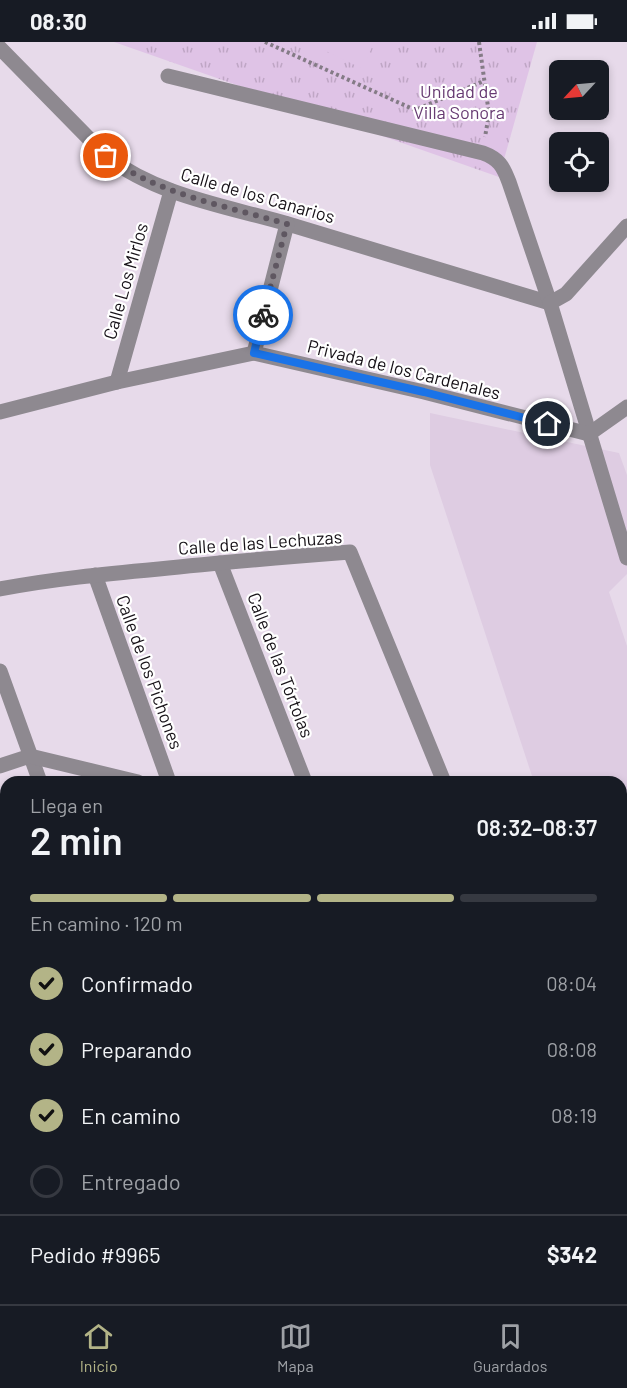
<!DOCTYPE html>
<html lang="es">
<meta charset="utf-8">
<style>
body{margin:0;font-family:Barlow,sans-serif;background:#20242c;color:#f1f3f6;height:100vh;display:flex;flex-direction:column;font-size:22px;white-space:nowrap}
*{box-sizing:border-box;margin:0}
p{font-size:20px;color:#9ea1a6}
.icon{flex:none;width:33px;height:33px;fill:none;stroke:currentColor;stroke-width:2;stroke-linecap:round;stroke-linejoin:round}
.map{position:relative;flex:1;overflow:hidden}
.panel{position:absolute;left:0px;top:734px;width:627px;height:530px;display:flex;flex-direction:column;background:#171b24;border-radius:18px 18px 0 0;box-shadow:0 3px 9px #0003}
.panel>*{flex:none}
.needle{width:39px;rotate:244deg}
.tools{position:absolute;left:549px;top:18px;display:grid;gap:12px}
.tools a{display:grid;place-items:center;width:60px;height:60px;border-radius:9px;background:#171b24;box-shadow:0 3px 9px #0003;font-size:30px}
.pin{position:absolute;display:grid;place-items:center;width:51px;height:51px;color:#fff;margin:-26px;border:3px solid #fff;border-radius:50%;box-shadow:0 2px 6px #0007}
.courier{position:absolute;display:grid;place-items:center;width:60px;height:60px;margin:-30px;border:4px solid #1a73e8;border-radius:50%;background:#fff;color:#222;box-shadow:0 2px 8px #0007}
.head em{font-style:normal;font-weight:600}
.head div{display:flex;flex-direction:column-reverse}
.head{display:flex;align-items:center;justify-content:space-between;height:102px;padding:0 30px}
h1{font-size:39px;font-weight:600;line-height:45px}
.bar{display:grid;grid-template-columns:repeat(4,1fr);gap:9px 6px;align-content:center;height:72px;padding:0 30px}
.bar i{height:8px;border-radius:4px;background:#363941}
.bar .active{background:#b3b487}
.bar p{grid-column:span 4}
.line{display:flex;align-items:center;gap:15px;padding:0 30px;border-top:2px solid #363941}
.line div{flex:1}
ol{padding:0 30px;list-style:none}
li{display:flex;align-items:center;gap:18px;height:66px}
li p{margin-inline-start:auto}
li .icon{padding:6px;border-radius:50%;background:#b3b487;color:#111;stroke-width:4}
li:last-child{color:#9ea1a6}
li i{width:33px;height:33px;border:3px solid #363941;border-radius:50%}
.status{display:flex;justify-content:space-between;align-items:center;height:42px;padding:0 30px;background:#171b24;direction:ltr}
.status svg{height:16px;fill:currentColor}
.tabs{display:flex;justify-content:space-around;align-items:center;height:84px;border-top:2px solid #363941;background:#171b24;font-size:16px;color:#9ea1a6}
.tabs a{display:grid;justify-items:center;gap:3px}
.tabs .active{color:#b3b487}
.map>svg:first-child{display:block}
.built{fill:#decce2}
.park{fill:url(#park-tufts)}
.pitch{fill:#dfc3e6}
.water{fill:#96749e}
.building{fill:#7d5d86}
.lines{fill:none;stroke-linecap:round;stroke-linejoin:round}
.path{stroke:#847b86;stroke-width:4;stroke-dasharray:3 3;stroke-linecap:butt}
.minor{stroke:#8e8990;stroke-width:15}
.rail-casing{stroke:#746b75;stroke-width:7}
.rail{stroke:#fff;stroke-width:4.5;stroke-dasharray:14;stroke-linecap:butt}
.done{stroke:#5f5761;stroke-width:6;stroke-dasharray:0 10.8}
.route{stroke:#1a73e8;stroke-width:8}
.labels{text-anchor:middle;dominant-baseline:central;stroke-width:4.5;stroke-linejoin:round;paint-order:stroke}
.park-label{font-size:18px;fill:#673a72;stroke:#fff}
.street-label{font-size:18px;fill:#161117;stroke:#fff}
</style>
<div class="status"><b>08:30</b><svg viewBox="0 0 49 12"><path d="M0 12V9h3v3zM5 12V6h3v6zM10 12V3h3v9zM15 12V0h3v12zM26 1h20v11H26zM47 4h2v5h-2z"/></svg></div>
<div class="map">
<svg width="627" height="1262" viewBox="0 0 627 1262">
<defs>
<pattern id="park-tufts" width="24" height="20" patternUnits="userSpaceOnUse" patternTransform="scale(1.5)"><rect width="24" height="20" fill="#dfc3e6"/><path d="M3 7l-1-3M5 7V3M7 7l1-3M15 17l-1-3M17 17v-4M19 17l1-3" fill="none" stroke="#bfa6c5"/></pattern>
</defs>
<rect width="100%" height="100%" fill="#e7daea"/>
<g class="built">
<path d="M430 371 619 411 627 433V532L609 550 627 604V764L621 745V740L532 734 430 423Z"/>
<path d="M0 1058H6V1257H621V1180L627 1181V1262H0Z"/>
</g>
<path class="park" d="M114 0H537L499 135Z"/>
<path class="pitch" d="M307 0H374L363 27Z"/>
<g class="water">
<path d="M0 923 6 924V973L0 972Z"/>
<path d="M621 1066 627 1068V1121L621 1119Z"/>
</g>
<g class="building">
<path d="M621 1180 627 1181V1209H621Z"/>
<path d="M362 1257H393L394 1262H363Z"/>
</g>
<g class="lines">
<g class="path">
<path d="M265 0 415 68 484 39"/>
<path d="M479 0 489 72 485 95"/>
</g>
<g class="minor">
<path d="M0 6 106 114C158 154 226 164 288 182 375 208 463 235 550 261"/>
<path d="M168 34 483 111C499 117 503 124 509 140L550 261"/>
<path d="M627 184 566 252 550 261 627 516"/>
<path d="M254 311 287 182"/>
<path d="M117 340 171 149"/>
<path d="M0 370 117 340 254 311 424 350 589 392 627 365"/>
<path d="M220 521 305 740"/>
<path d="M95 533 169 740"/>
<path d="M0 547C52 537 105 532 159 527 222 520 286 515 350 510L444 740"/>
<path d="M0 629 40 740"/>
<path d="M0 724 30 714 138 740"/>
<path d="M621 808 627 806"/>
<path d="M428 1257 436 1262"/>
<path d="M544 1257 546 1262"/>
</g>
<g class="rail-casing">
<g id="rail">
<path d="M0 989 6 991"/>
<path d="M621 1135H627"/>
</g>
</g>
<use href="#rail" class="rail"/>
</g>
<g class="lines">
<path class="done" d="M106 114C157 152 226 164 287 182L263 273"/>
<path class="route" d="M263 273 254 311 424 350 548 382"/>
</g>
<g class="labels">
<g class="park-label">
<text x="459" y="49">Unidad de<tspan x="459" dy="21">Villa Sonora</tspan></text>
</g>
<g class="street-label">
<text transform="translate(258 153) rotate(16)">Calle de los Canarios</text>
<text transform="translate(125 239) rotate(-74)">Calle Los Mirlos</text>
<text transform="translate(404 327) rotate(14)">Privada de los Cardenales</text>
<text transform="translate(260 500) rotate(-4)">Calle de las Lechuzas</text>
<text transform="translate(281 623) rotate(69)">Calle de las Tórtolas</text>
<text transform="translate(150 630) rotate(70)">Calle de los Pichones</text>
</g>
</g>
</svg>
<div class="tools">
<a><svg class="needle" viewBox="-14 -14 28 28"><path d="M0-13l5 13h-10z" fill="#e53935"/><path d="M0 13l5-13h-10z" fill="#9ea1a6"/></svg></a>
<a><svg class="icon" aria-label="locate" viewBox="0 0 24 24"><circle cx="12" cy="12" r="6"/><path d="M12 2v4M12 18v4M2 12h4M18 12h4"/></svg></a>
</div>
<div class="pin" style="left:106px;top:114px;background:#ea580c"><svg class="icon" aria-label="bag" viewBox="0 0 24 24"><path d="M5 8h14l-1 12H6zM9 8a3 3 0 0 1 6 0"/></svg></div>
<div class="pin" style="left:548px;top:382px;background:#1f2937"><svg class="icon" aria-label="home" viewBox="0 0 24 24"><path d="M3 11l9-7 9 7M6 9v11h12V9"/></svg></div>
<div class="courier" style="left:263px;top:273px"><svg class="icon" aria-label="bike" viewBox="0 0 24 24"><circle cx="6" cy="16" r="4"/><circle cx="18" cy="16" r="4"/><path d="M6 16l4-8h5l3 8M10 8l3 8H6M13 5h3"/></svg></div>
<section class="panel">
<div class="head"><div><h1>2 min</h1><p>Llega en</p></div><em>08:32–08:37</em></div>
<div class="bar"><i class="active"></i><i class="active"></i><i class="active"></i><i></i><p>En camino · 120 m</p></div>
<ol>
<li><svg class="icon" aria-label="check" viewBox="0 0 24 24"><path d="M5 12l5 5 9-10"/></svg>Confirmado<p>08:04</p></li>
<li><svg class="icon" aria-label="check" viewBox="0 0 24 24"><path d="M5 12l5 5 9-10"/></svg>Preparando<p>08:08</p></li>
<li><svg class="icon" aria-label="check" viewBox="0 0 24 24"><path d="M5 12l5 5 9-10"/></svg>En camino<p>08:19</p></li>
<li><i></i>Entregado</li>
</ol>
<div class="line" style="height:78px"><div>Pedido #9965</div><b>$342</b></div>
</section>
</div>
<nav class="tabs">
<a class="active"><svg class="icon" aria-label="home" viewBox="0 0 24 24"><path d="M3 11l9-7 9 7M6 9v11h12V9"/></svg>Inicio</a>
<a><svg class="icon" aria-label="map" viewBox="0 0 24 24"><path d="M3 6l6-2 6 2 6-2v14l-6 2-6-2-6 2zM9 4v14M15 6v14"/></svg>Mapa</a>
<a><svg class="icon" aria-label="saved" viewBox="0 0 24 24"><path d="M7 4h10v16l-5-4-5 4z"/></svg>Guardados</a>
</nav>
